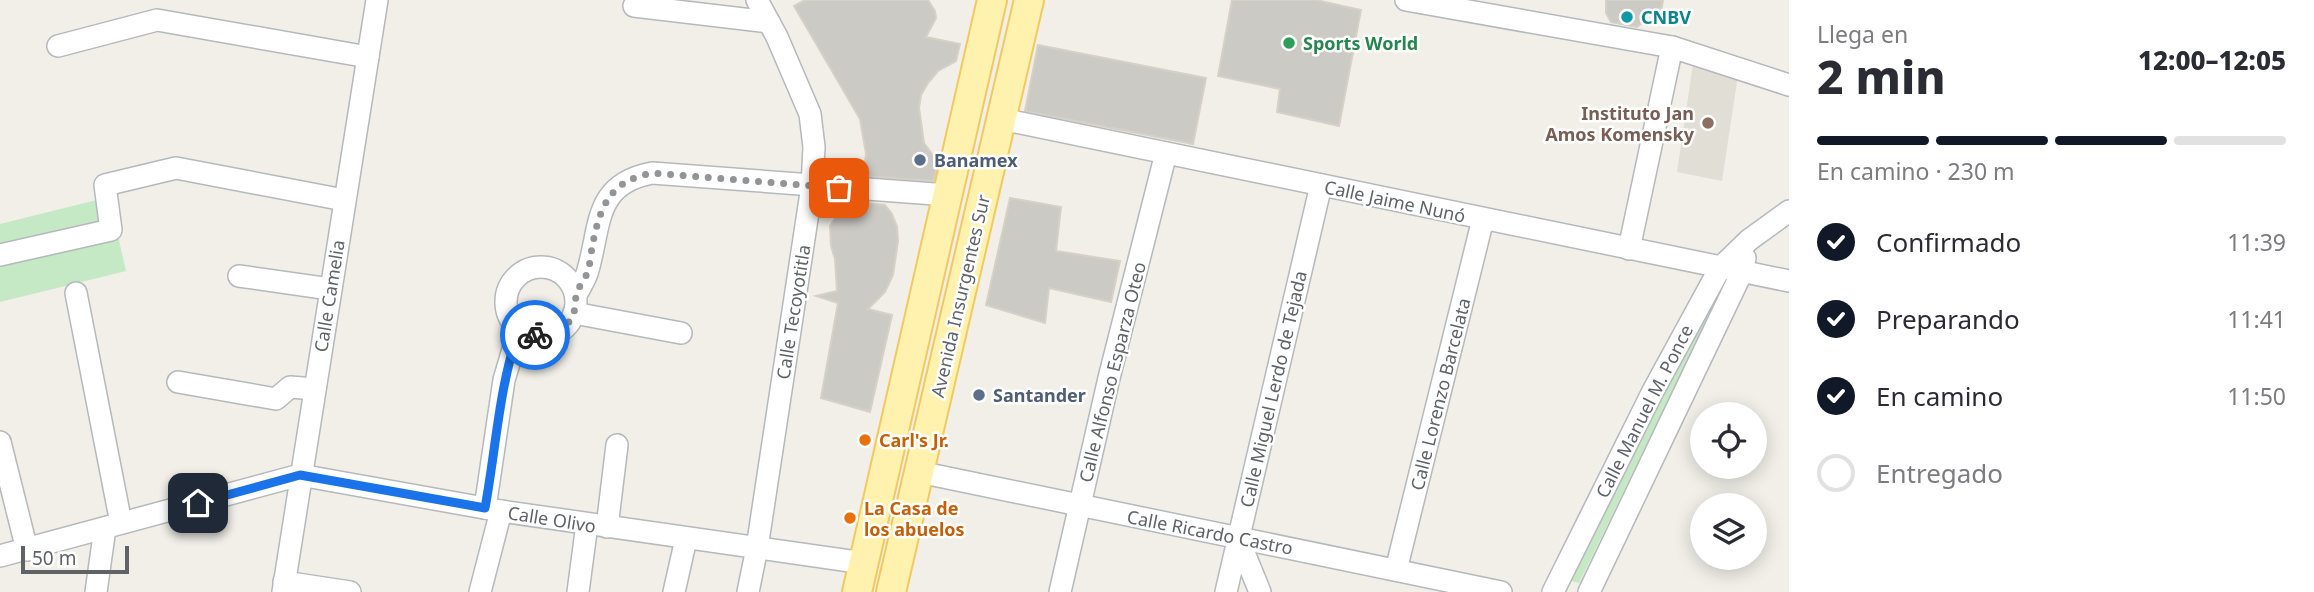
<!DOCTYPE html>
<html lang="es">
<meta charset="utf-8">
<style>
body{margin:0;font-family:"Noto Sans",sans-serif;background:#f7f7f7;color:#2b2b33;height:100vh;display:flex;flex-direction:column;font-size:26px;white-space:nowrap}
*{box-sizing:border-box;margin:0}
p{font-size:23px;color:#7c7c81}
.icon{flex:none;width:38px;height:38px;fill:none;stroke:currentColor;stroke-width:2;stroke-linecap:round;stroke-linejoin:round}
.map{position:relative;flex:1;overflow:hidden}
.drawer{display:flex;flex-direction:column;background:#fff;width:525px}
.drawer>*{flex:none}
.fabs{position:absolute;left:1690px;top:402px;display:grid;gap:14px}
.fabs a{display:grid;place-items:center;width:77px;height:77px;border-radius:50%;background:#fff;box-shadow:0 4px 18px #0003;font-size:35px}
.scale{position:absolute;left:21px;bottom:18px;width:108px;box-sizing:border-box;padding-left:7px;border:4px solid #5f6368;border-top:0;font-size:19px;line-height:24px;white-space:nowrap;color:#5f6368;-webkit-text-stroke:5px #fff;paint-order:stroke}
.pin{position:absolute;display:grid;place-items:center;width:60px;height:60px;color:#fff;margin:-30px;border-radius:14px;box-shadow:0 4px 10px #0006}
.courier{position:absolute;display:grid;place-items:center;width:70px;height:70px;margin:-35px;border:5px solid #1a73e8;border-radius:50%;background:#fff;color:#222;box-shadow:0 2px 9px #0007}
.head em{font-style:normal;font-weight:800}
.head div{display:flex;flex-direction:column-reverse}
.head{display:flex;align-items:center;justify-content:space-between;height:119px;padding:0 28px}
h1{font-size:46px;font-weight:800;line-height:52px}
.bar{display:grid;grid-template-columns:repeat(4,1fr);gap:10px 7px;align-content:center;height:84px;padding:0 28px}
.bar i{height:9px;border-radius:5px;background:#e1e1e2}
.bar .current{background:#111827}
.bar p{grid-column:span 4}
ol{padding:0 28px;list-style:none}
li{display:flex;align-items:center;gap:21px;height:77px}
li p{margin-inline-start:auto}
li .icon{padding:7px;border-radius:50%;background:#111827;color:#fff;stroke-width:4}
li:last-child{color:#7c7c81}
li i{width:38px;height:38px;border:4px solid #e1e1e2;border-radius:50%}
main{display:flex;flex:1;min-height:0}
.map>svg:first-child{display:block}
.education{fill:#e1ded6}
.green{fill:#c5e8c5}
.building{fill:#cccac5;stroke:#d6d1c6;stroke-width:2}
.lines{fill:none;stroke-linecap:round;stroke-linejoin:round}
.minor-casing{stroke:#b5b8bc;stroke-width:24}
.major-casing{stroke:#f2c960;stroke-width:32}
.minor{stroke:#fff;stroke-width:21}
.major{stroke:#fff2af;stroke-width:28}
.done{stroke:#929495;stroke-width:7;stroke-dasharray:0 12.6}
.route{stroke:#1a73e8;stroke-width:9}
.culture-dot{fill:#0f9aa8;stroke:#fff;stroke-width:2.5}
.leisure-dot{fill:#2e9e5b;stroke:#fff;stroke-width:2.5}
.education-dot{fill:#8d6e63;stroke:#fff;stroke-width:2.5}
.service-dot{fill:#5c6f8a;stroke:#fff;stroke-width:2.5}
.food-dot{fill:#e8710a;stroke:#fff;stroke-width:2.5}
.labels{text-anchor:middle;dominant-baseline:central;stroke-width:5;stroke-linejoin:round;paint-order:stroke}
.culture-label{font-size:18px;font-weight:bold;fill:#0d838f;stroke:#fff;text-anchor:start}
.leisure-label{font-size:18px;font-weight:bold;fill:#27864d;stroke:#fff;text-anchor:start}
.education-label{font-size:18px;font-weight:bold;fill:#785e54;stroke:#fff;text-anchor:end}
.service-label{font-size:18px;font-weight:bold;fill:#4e5e75;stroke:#fff;text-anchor:start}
.street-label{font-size:18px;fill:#5f6368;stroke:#fff}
.food-label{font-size:18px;font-weight:bold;fill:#c56008;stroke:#fff;text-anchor:start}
</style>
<main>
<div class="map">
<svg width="1789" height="592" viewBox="0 0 1789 592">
<rect width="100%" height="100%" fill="#f1efe8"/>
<path class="education" d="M1693 64 1738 75 1722 181 1677 172Z"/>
<g class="green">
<path d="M109 197 126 271 0 302V224Z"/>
<path d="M1723 287 1579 583 1565 579 1694 330Z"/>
</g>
<g class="building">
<path d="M805 0H928L935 11 936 18 926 37 960 44 956 61 938 71 928 83 921 95 919 108 924 143 938 162 934 181 863 176 866 154 860 119 794 6Z"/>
<path d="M1232 0H1316L1361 10 1339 126 1277 112 1280 89 1218 76Z"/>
<path d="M1606 0H1663L1661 12 1649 9 1645 21 1637 27 1611 22 1606 13Z"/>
<path d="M1038 45 1206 78 1193 144 1025 111Z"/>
<path d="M1010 198 1061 207 1056 251 1120 261 1111 302 1049 288 1045 323 986 305Z"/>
<path d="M859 202 885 205 892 214 897 227 898 241 893 275 885 292 868 309 892 315 870 412 821 398 838 303 816 296 837 291 835 259 831 246 830 226 837 215Z"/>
</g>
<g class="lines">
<g class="minor-casing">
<g id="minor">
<path d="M1406 0 1672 47 1789 85"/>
<path d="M634 6 769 22"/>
<path d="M58 46 157 20 368 57"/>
<path d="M1001 119 1789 281"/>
<path d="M1629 249 1672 47"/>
<path d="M0 255 111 230 105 185 176 168 344 200"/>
<circle cx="541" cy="302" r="35"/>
<path d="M239 276 330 289"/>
<path d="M76 293 121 523"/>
<path d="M576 295C580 287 586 279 588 270 601 225 594 184 652 173L948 195"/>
<path d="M574 313 681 333"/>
<path d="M178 382 276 399 290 387 315 389"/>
<path d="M0 442 27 550"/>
<path d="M919 472 1501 592"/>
<path d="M485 508 504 380 519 329"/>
<path d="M607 527 617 445"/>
<path d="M1238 538 1260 592"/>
<path d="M0 556 300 475 501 511 864 563"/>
<path d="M1396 570 1483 219"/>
<path d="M284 582 350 592"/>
<path d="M96 592 105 528"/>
<path d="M283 592 377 0"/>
<path d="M480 592 501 511"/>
<path d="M578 592 587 524"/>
<path d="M674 592 686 539"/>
<path d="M748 592 757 548 812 186 814 147 810 114 777 37 757 0"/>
<path d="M1060 592 1109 378 1166 153"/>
<path d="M1226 592 1321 185"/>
<path d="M1553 592 1653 391 1720 268 1749 240 1789 211"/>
<path d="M1589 592 1742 272 1745 258"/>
</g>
</g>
<g class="major-casing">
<g id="major">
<path d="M857 592 992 0"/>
<path d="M891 592 1029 0"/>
</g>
</g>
<use href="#minor" class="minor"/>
<use href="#major" class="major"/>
</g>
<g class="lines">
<path class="done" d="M535 335C553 337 571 328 575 308 576 303 575 297 577 292 579 286 585 280 587 273 590 265 591 255 592 247 600 207 609 181 652 173L839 188"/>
<path class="route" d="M198 503 300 475 485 508C496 448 499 387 519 329L535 335"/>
</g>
<circle class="culture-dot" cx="1627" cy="17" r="7"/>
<circle class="leisure-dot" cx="1289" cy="43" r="7"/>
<circle class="education-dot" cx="1708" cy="123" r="7"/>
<g class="service-dot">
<circle cx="920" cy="160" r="7"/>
<circle cx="979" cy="395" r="7"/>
</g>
<g class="food-dot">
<circle cx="865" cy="440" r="7"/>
<circle cx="850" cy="518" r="7"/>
</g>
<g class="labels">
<g class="culture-label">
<text x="1641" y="17">CNBV</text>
</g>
<g class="leisure-label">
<text x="1303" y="43">Sports World</text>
</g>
<g class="education-label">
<text x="1694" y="113">Instituto Jan<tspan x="1694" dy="21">Amos Komensky</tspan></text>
</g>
<g class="service-label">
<text x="934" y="160">Banamex</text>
<text x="993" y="395">Santander</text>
</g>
<g class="street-label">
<text transform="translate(1395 201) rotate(12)">Calle Jaime Nunó</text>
<text transform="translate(329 296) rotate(-81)">Calle Camelia</text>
<text transform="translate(960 296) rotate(-77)">Avenida Insurgentes Sur</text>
<text transform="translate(793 312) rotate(-81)">Calle Tecoyotitla</text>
<text transform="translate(1112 372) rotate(-76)">Calle Alfonso Esparza Oteo</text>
<text transform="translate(1273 389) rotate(-77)">Calle Miguel Lerdo de Tejada</text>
<text transform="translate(1440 394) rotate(-76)">Calle Lorenzo Barcelata</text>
<text transform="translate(1644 411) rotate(-63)">Calle Manuel M. Ponce</text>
<text transform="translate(552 519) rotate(9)">Calle Olivo</text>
<text transform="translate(1210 532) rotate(11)">Calle Ricardo Castro</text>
</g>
<g class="food-label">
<text x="879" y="440">Carl's Jr.</text>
<text x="864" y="508">La Casa de<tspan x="864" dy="21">los abuelos</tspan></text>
</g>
</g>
</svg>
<div class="fabs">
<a><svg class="icon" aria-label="locate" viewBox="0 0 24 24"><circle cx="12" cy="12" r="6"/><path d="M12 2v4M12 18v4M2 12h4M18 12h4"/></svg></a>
<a><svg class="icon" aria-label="layers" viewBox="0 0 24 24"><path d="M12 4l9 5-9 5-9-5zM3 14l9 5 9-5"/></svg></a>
</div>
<div class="scale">50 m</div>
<div class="pin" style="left:839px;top:188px;background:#ea580c"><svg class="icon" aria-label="bag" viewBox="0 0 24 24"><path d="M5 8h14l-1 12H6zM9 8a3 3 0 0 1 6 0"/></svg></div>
<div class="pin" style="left:198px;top:503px;background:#1f2937"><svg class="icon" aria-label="home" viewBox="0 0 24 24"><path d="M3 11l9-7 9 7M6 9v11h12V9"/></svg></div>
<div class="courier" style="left:535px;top:335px"><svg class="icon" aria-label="bike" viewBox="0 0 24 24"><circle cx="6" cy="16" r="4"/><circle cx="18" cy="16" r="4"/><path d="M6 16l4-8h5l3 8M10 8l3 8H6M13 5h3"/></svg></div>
</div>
<section class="drawer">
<div class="head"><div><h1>2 min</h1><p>Llega en</p></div><em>12:00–12:05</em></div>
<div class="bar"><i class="current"></i><i class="current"></i><i class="current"></i><i></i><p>En camino · 230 m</p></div>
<ol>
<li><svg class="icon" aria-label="check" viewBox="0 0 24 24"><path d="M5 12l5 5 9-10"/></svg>Confirmado<p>11:39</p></li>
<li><svg class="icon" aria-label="check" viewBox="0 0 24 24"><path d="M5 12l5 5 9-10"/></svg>Preparando<p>11:41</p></li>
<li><svg class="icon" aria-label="check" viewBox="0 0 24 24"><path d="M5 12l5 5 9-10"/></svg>En camino<p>11:50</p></li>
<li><i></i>Entregado</li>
</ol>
</section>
</main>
